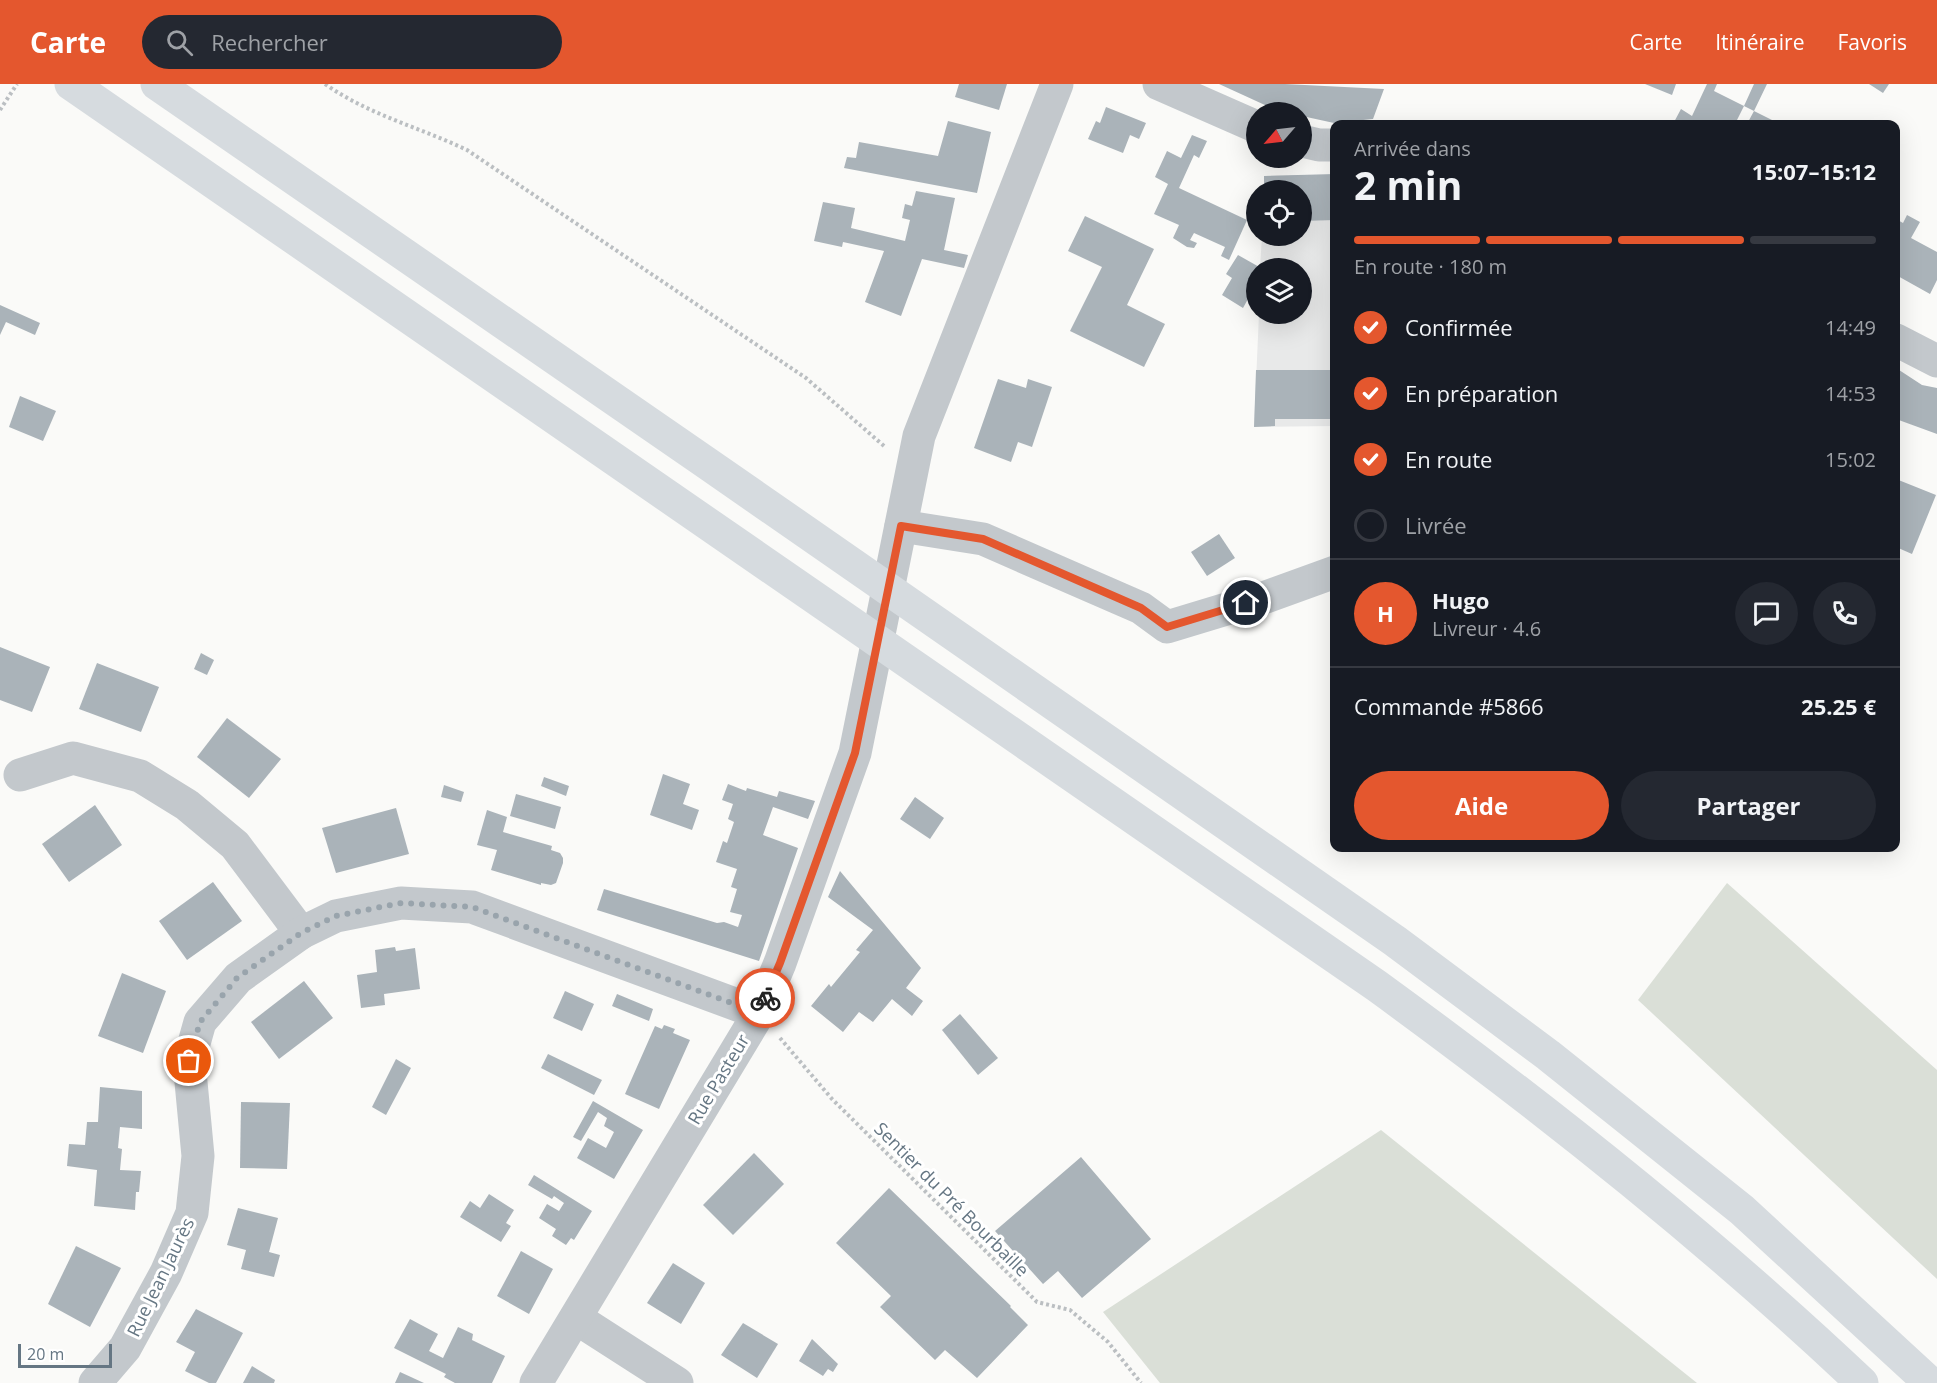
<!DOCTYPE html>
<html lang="fr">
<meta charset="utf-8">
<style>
body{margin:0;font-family:"Open Sans",sans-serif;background:#242831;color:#f1f3f6;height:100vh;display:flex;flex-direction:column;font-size:22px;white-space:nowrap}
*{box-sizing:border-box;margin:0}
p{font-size:20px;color:#9ea1a6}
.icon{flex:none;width:33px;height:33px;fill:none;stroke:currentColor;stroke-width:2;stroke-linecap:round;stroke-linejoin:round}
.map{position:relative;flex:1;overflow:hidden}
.side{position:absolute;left:1330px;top:36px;width:570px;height:732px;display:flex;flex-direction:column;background:#171b24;border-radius:12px;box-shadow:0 6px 24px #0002}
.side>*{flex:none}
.needle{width:39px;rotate:242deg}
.fabs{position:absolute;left:1246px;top:18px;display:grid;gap:12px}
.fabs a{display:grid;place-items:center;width:66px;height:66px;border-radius:50%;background:#171b24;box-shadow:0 6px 24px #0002;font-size:30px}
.scale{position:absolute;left:18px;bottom:15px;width:94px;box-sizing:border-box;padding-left:6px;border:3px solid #657683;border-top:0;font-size:16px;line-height:21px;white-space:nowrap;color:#657683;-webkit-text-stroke:4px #fff;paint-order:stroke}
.pin{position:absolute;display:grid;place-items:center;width:51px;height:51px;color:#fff;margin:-26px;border:3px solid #fff;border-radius:50%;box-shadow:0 2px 6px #0007}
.courier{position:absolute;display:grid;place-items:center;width:60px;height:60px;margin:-30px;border:4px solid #e4572e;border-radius:50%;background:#fff;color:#222;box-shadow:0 2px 8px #0007}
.summary em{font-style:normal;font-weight:700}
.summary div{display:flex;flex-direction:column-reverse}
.summary{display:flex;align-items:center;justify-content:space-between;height:102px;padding:0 24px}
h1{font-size:39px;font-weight:700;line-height:45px}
.bar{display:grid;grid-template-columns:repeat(4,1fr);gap:9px 6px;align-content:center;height:72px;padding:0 24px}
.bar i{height:8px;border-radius:4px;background:#363941}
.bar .selected{background:#e4572e}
.bar p{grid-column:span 4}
.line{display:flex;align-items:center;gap:15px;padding:0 24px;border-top:2px solid #363941}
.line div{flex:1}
.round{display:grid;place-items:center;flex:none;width:63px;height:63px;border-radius:32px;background:#242831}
ol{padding:0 24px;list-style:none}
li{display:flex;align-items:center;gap:18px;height:66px}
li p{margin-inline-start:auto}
li .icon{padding:6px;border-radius:50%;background:#e4572e;color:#fff;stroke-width:4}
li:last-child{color:#9ea1a6}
li i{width:33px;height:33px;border:3px solid #363941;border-radius:50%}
.action{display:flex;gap:12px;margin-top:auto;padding:12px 24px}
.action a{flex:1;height:69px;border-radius:36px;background:#e4572e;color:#fff;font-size:24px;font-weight:700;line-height:69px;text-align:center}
.action a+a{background:#242831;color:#f1f3f6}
header{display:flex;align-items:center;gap:36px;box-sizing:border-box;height:84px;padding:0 30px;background:#e4572e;color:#fff}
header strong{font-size:28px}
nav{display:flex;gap:33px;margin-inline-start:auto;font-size:21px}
.search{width:420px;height:54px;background:#242831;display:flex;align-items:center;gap:15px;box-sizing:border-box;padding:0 21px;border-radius:33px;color:#9ea1a6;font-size:22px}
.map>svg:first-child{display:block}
.built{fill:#e8e9e9}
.green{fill:#dadfd7}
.building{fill:#aab3b9}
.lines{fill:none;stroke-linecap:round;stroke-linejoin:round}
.path{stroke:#bbbfc2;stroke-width:4;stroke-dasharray:3 3;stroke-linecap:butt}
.minor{stroke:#c3c8cc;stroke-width:33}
.highway{stroke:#d6dbdf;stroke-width:33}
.done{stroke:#99a4ac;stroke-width:6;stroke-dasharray:0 10.8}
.route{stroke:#e4572e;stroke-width:8}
.labels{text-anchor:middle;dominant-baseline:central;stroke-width:6;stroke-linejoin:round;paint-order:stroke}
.street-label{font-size:18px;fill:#657683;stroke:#fff}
</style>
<header>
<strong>Carte</strong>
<div class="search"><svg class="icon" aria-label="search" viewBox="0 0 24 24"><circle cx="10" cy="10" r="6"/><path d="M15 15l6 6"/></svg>Rechercher</div>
<nav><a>Carte</a><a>Itinéraire</a><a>Favoris</a></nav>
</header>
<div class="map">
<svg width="1937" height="1299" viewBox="0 0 1937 1299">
<rect width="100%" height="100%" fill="#fafaf8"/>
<path class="built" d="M1335 91V342L1254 343 1259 230H1302V184H1260L1262 152H1302V106H1264V92Z"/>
<g class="green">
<path d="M1727 799 1937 986V1195L1638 916Z"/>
<path d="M1381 1046 1697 1299H1160L1103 1228Z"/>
</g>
<g class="building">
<path d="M959 0H1007L999 26 955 13Z"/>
<path d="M1219 0H1285L1384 5 1373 35 1334 39 1302 32V28L1278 27Z"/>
<path d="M1645 0H1676L1672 11Z"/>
<path d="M1707 0H1717L1714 7 1744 22 1735 40H1692L1688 38 1687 40H1673L1681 25 1692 32Z"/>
<path d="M1754 0H1767L1754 27 1780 40H1747L1754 27 1744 22Z"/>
<path d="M1869 0H1889L1883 9Z"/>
<path d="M1106 23 1146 39 1139 55 1130 51 1123 69 1088 55 1096 37 1100 39Z"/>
<path d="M948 37 991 48 977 109 844 84 847 73 856 74 859 58 938 72Z"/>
<path d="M1192 51 1207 57 1199 74 1194 71 1179 104 1247 136 1229 176 1221 172 1225 163 1194 149 1190 156 1197 159 1194 164 1187 163 1173 154 1179 141 1154 130 1168 100 1155 93 1167 67 1181 74Z"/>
<path d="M1335 90V136L1302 137V106H1264V92Z"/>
<path d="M916 107 955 114 944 166 968 171 964 184 922 175 901 232 865 218 884 167 843 158 842 163 814 157 823 118 855 124 851 144 905 157 910 136 902 134 905 120 912 122Z"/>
<path d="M1907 131 1920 138 1911 154 1937 168V196L1930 210 1896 191V135L1903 139Z"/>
<path d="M1085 132 1154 165 1127 221 1165 240 1144 283 1070 247 1102 183 1068 167Z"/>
<path d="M1238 171 1261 184H1257V209L1253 206 1243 224 1222 211 1232 194 1226 190Z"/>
<path d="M0 221 40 239 35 251 6 238 0 251Z"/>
<path d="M1896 284 1922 301 1937 304V350L1896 335Z"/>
<path d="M1256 286H1335V335H1275V342L1254 343Z"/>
<path d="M998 295 1026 304 1028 295 1052 303 1032 363 1018 358 1011 378 974 364Z"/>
<path d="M20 312 56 327 43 357 9 343Z"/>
<path d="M1896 395 1936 411 1912 470 1896 463Z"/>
<path d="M1219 450 1235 474 1207 492 1191 468Z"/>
<path d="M0 563 50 583 32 628 0 616Z"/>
<path d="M201 569 214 576 207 591 194 585Z"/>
<path d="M97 579 159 603 141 648 79 625Z"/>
<path d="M227 634 281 675 249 714 197 673Z"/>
<path d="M663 690 690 700 683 720 699 726 692 746 650 731Z"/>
<path d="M544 693 569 702 566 712 541 702Z"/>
<path d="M728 700 746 707 747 704 777 713 779 707 815 717 808 735 773 723 763 751 798 764 759 877 597 826 604 805 717 839 724 838 738 843 742 831 730 828 737 805 731 803 737 785 716 778 723 757 727 759 734 738 728 735 733 720 722 716Z"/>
<path d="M444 701 464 708 461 718 441 713Z"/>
<path d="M516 710 561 723 555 745 510 732Z"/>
<path d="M915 713 944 734 930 755 900 735Z"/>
<path d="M95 721 122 761 69 798 42 760Z"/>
<path d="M396 724 409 770 336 789 322 744Z"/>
<path d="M487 726 507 733 503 748 552 762 551 766 560 769 563 774V779L556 799 551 801 541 799V801L491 786 497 766 477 761Z"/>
<path d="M840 787 921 884 906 904 923 917 912 932 892 915 873 938 859 928 843 948 811 922 829 900 831 903 860 868 856 866 873 846 828 813Z"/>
<path d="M213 798 242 837 187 876 159 837Z"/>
<path d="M395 863 396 867 415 864 420 905 384 910 385 921 361 924 357 891 377 888 375 866Z"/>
<path d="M122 889 166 907 143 969 98 952Z"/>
<path d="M304 897 333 934 279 975 251 938Z"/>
<path d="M565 907 594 920 582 947 553 934Z"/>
<path d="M617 910 653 925 649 937 612 922Z"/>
<path d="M960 930 998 974 978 991 942 946Z"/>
<path d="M664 941 675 945 673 949 690 956 659 1025 625 1010 655 942 662 945Z"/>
<path d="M548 970 602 996 594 1011 541 984Z"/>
<path d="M396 975 411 984 386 1031 372 1023Z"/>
<path d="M100 1003 142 1007V1045L120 1043 118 1064 122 1065 120 1086 141 1087 139 1108H136L135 1126 94 1122 97 1086 67 1082 69 1060 85 1061 87 1038H98Z"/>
<path d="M593 1017 643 1046 614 1095 577 1074 588 1054 606 1064 614 1048 604 1042 607 1034 598 1028 581 1057 573 1053Z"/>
<path d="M241 1018 290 1019 287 1085 240 1084Z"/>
<path d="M754 1069 784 1100 733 1151 703 1121Z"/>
<path d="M1081 1073 1151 1155 1082 1214 1058 1187 1043 1200 995 1147Z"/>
<path d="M534 1091 592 1127 574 1156 571 1154 566 1161 552 1152 556 1145 539 1134 547 1120 559 1127 564 1119 554 1112 552 1115 528 1101Z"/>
<path d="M889 1104 1011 1222 1010 1223 1028 1241 977 1294 945 1266 935 1276 880 1223 891 1212 836 1159Z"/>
<path d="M489 1110 514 1126 506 1139 511 1142 501 1158 460 1133 470 1117 480 1124Z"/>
<path d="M238 1124 278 1134 269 1168 280 1171 274 1193 241 1185 246 1166 227 1161Z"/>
<path d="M76 1162 121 1184 90 1243 48 1220Z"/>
<path d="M521 1167 553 1185 529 1230 497 1212Z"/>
<path d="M673 1179 705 1199 681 1240 647 1219Z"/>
<path d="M196 1225 243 1249 216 1299H209L185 1287 195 1268 176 1258Z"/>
<path d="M410 1235 438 1250 429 1267 443 1274 458 1243 473 1250 472 1256 505 1272 492 1299H455L444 1293 446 1290 394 1264Z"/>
<path d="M743 1239 778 1260 757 1294 721 1271Z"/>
<path d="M812 1255 838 1280 833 1288 828 1285 823 1292 799 1277Z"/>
<path d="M252 1282 275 1296 274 1299H243Z"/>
<path d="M400 1288 424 1299H395Z"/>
</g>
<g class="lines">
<g class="path">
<path d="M325 0C369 31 419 43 467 66L806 294 884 362"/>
<path d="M0 26 17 0"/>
<path d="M780 954 832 1015 1037 1218 1070 1226 1108 1258 1141 1299"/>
</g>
<g class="minor">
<path d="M1159 0 1257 43"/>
<path d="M1302 57 1319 61H1335"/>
<path d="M1896 256 1937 277"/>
<path d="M901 442 983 455 1141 524 1167 543 1266 513 1335 488"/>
<path d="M20 691 73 674 140 692 187 721 235 761 301 849"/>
<path d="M576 1234 677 1299"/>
<path d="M95 1299 125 1264 166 1189 192 1129 198 1072 189 977 200 938 238 894 301 849 336 832 401 819 472 823 759 929"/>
<path d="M536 1299 759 929 780 879 855 669 919 352 1057 0"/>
</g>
<g class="highway">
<path d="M71 0 1377 902C1546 1025 1710 1155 1862 1299"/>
<path d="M157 0 708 380 1395 857 1548 971 1742 1126 1930 1299"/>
</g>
</g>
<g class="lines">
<path class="done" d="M189 977 200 938 237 894 301 849 336 832 401 819 472 823 759 929 765 914"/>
<path class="route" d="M765 914 780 879 855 669 901 442 983 455 1141 524 1167 543 1246 519"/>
</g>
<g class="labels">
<g class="street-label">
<text transform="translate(718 995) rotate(-59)">Rue Pasteur</text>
<text transform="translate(952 1115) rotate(45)">Sentier du Pré Bourbaille</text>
<text transform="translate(160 1193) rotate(-64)">Rue Jean Jaurès</text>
</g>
</g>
</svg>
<div class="fabs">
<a><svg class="needle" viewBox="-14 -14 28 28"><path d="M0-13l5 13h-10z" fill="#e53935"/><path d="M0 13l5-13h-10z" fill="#9ea1a6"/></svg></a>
<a><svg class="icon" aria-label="locate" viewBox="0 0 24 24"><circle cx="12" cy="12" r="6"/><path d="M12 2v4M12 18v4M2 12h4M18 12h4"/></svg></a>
<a><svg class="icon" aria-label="layers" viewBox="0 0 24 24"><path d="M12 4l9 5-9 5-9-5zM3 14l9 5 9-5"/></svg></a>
</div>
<div class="scale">20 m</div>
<div class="pin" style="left:189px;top:977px;background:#ea580c"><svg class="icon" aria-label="bag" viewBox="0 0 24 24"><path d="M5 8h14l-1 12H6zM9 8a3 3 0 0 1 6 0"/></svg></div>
<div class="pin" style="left:1246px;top:519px;background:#1f2937"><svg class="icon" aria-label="home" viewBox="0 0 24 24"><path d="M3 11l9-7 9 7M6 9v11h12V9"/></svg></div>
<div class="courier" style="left:765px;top:914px"><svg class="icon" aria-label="bike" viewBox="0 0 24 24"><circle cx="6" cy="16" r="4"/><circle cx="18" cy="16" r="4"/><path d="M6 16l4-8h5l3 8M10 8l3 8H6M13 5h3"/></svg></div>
<section class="side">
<div class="summary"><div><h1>2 min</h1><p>Arrivée dans</p></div><em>15:07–15:12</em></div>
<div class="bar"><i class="selected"></i><i class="selected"></i><i class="selected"></i><i></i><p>En route · 180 m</p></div>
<ol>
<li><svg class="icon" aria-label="check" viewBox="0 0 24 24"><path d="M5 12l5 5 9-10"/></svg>Confirmée<p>14:49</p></li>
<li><svg class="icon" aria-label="check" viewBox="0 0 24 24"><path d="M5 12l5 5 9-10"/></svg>En préparation<p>14:53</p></li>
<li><svg class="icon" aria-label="check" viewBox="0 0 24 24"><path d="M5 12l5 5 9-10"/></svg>En route<p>15:02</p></li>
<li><i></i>Livrée</li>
</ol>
<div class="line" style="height:108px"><b class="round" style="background:#e4572e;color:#fff">H</b><div><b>Hugo</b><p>Livreur · 4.6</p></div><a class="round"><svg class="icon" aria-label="chat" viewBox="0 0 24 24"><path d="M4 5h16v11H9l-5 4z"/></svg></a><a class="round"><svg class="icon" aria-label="phone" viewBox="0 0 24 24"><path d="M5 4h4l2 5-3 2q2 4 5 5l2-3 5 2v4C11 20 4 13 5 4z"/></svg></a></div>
<div class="line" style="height:78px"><div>Commande #5866</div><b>25.25 €</b></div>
<div class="action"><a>Aide</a><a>Partager</a></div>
</section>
</div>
